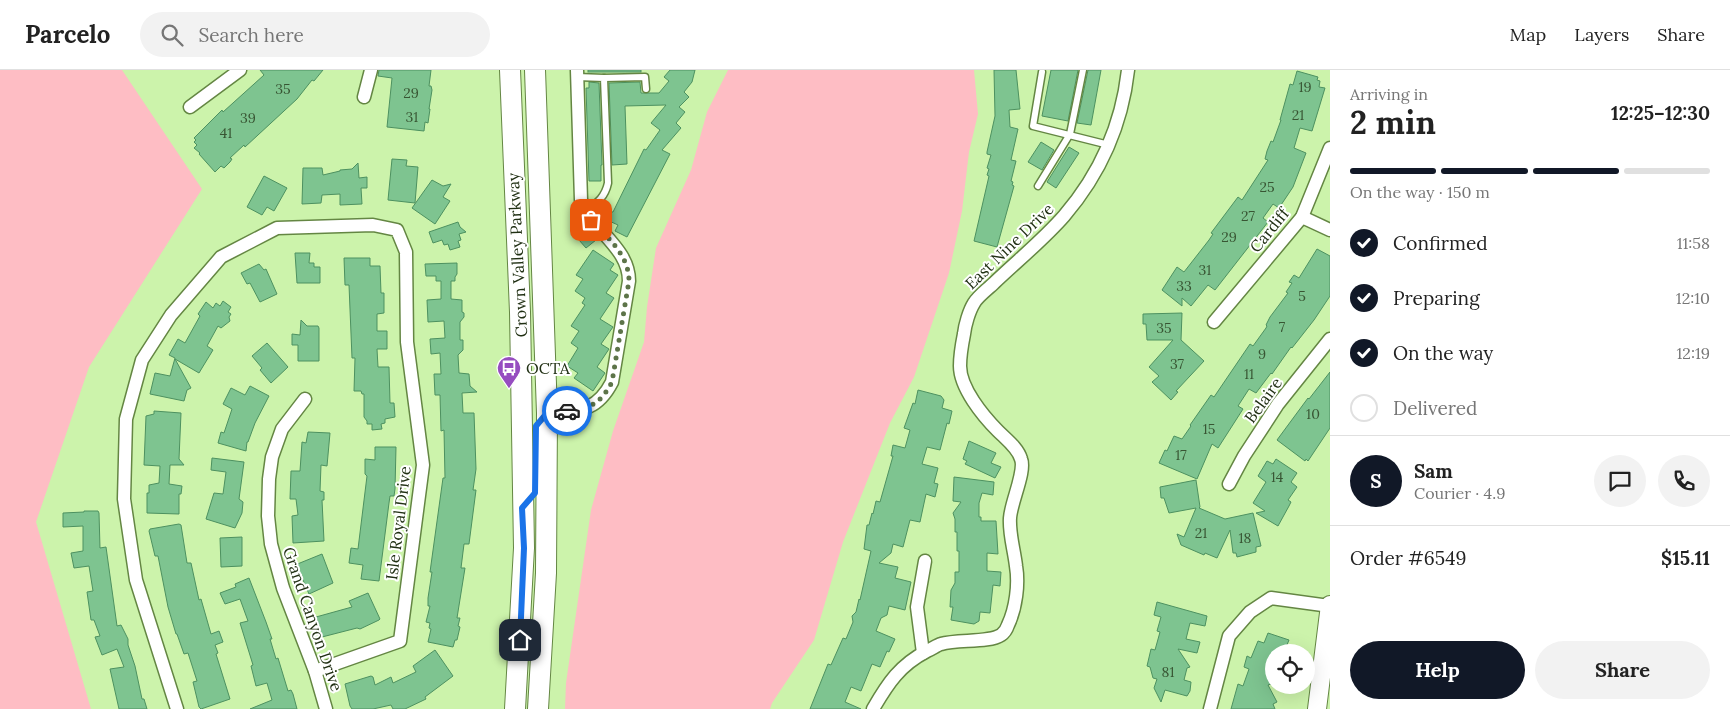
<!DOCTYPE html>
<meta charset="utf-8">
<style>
body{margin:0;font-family:Lora,serif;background:#f2f2f2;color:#222;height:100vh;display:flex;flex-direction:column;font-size:19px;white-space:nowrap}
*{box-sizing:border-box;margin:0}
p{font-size:16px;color:#767676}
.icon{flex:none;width:28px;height:28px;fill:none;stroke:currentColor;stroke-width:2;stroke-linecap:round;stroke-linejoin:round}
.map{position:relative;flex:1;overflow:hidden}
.details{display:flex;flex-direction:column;background:#fff;width:400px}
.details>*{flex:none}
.controls{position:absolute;left:1265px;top:574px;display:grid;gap:10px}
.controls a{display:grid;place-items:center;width:50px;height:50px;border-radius:50%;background:#fff;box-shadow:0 5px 20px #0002;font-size:25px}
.pin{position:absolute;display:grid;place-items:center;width:42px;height:42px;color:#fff;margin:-21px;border-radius:10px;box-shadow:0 2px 8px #0006}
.courier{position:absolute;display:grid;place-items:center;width:50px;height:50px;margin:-25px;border:4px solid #1a73e8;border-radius:50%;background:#fff;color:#222;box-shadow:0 1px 6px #0007}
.head em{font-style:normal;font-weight:800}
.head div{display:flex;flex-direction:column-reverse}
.head{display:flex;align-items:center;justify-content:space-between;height:85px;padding:0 20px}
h1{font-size:32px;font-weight:800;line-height:38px}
.bar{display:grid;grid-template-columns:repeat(4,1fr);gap:8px 5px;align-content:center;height:60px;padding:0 20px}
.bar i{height:6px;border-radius:4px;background:#e0e0e0}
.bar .current{background:#111827}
.bar p{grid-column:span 4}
.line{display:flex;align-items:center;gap:12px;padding:0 20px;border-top:1px solid #e0e0e0}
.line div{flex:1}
.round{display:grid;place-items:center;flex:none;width:52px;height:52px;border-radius:26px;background:#f2f2f2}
ol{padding:0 20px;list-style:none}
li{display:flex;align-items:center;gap:15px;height:55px}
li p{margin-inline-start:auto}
li .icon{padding:5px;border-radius:50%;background:#111827;color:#fff;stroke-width:4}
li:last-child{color:#767676}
li i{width:28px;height:28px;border:2px solid #e0e0e0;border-radius:50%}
.action{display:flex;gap:10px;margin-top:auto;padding:10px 20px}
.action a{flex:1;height:58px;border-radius:30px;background:#111827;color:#fff;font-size:20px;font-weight:800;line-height:58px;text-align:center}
.action a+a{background:#f2f2f2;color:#222}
header{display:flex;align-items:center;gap:30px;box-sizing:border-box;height:70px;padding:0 25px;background:#fff;border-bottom:1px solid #e0e0e0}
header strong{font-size:24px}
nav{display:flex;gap:28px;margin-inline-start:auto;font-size:18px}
.search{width:350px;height:45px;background:#f2f2f2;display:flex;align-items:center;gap:12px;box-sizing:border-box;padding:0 18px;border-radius:28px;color:#767676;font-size:19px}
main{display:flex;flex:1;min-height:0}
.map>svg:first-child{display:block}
.green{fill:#febdc4}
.building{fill:#7ec490;stroke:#4d9160}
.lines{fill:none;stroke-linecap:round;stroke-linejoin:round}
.lane-casing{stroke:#648643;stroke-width:9}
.street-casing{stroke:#648643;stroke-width:15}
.secondary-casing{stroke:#648643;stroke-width:20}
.primary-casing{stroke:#648643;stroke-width:22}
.lane{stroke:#fff;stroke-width:6}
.street{stroke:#fff;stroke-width:12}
.secondary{stroke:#fff;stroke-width:18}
.primary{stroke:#fff;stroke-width:20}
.done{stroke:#5d7449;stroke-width:5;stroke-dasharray:0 9}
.route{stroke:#1a73e8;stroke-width:6}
.labels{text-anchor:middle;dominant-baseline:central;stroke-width:4;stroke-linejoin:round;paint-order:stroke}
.number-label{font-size:14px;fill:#385533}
.street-label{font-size:16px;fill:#213014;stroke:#fff}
.poi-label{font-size:16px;fill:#213014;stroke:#fff;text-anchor:start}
</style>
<header>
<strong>Parcelo</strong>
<div class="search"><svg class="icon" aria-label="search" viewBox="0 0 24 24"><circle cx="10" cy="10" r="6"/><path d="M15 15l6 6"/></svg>Search here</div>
<nav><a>Map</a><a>Layers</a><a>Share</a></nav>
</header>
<main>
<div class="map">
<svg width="1330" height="639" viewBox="0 0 1330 639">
<rect width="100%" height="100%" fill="#ccf3ab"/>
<g class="green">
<path d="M0 0H122L202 119 89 297 36 452 91 639H0Z"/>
<path d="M728 0H974L978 44 969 82 962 141 949 203 914 307 890 353 843 472 814 570 772 633 770 639H565L566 613 591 440 613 361 644 272 647 237 656 178 691 100 707 42Z"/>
</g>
<g class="building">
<path d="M260 0H323L314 11 312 10 297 29 245 77 244 75 230 88 232 89 230 92 224 98 221 96 215 102 199 84 200 83 194 78 197 75 194 72 196 70 194 68 222 40 223 42 264 5Z"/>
<path d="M379 0H431L429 16H431L432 20 429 39H430L428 53 425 52 424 61 387 57 392 8 378 6Z"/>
<rect x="588" y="0" width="53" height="2"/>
<path d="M670 0H695L692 12 684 22 689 27 679 37 685 42 676 53 681 58 662 80 670 84 627 167 615 161 618 155 607 150 611 142H613L644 79 646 80 660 60 651 53 666 35 625 36 627 94 612 95 609 13 640 12 641 23H659L669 11 664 7Z"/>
<path d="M994 0H1016L1020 39 1009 40 1010 57 1018 59 1011 90 1016 91 1011 111 1013 112 1012 115 1014 116 997 177 974 171 989 106 987 105 989 99 987 98 991 85 987 84V82L995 46Z"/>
<path d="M1051 0H1078L1068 51 1042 46Z"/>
<path d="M1088 0H1101L1091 55 1077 53Z"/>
<path d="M1297 1 1318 7 1317 10 1320 11 1319 17 1325 18 1312 61 1300 58 1294 78 1306 83 1293 117 1279 138 1273 134 1263 148 1268 152 1215 220 1208 215 1191 236 1182 228V236L1162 220 1177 197 1184 202 1209 170 1213 164 1211 163 1238 127 1242 130 1268 90 1265 89 1267 81 1271 71 1273 72 1281 50H1280L1290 14 1293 15Z"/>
<path d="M589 12 599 13 602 95H601V111H589L586 18H589Z"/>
<path d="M1041 72 1054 80 1042 100 1028 92Z"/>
<path d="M1069 77 1079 83 1056 118 1047 112Z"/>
<path d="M392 89 407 90 406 96 418 97 415 133 388 130Z"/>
<path d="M358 93 359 108 367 107V118H361L362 134 340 135V124L322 125 321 133 302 134 303 98H322L323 105 340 101V100L352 99Z"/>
<path d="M264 106 287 118 274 141 267 137 262 145 247 137Z"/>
<path d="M432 110 443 116 451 114 443 127 450 131 435 154 412 138Z"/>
<path d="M458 152 460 157 466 162 459 164 461 170 458 171 460 177 450 180 448 174 444 175 442 170 433 173 429 162Z"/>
<path d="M581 154 596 170 586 178 572 162Z"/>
<path d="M1317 179 1330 186V226L1314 250 1292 278 1291 277 1272 304 1271 303 1256 323 1249 319 1238 336 1243 339 1218 378 1212 374 1197 409 1159 393 1165 380 1167 381 1174 366 1182 369 1191 356 1190 355 1211 325 1214 327 1250 274 1253 276 1266 258 1267 256 1266 255 1270 247 1288 223 1286 222 1292 213 1289 212 1294 205 1299 208Z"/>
<path d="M593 180 614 194 610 200 618 205 606 223 614 228 600 249 613 257 601 274 609 279 597 297 605 303 593 321 574 308 578 303 567 296 578 278 571 273 579 261 571 256 585 235 582 233 585 228 575 221 583 209 576 205Z"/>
<path d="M295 183H310L309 193H314V197H320V213H297Z"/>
<path d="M344 188H370V196H380L381 223H384V243L377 244V261H387V279H377L378 297H389L390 333H394L395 347 385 349V353L381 354 382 359 372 360V354H367V351L364 347V324H362L361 321H354L355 288H352L349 215H345Z"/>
<path d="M457 193V204L455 207V211H451V229L462 230V242L464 243V247L460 252V270H463V280L458 285 459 303 469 304 470 316 477 322 462 323 463 343H474L476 399 473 420H476L469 474H464L461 498H465L457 548H460L458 556 460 557 457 570H455L453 577 428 572 431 559 429 558 430 553 426 552 430 536H428V528L432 502H430L443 408H445L444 360 441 361 440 325H435L434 304H441L440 283 431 284 430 269 445 268 444 251 428 252 427 230 441 229V211H436V206H426L425 194Z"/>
<path d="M259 194 264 200 266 199 277 224 260 232 250 213 247 214 241 203Z"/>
<path d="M223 231 231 237 228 242 231 244 229 247 230 251 221 258 218 256 207 276 213 280 202 298 199 303 175 289 191 318 187 320 184 331 150 324 155 303 170 306 175 288 169 285 178 269 185 273 200 246 198 244 206 232 213 238 216 233 220 236Z"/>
<path d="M1182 243 1181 270 1204 291 1176 321 1178 322 1171 330 1152 312 1159 306 1149 297 1173 270H1147L1146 254H1143V244Z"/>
<path d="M301 250 307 256H318L319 258V291H298V275H292V264L300 265Z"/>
<path d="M267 273 288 297 271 313 260 300 262 298 252 286Z"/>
<path d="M1330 302V358L1308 391 1306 389 1305 391 1277 370 1308 328 1309 329Z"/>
<path d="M250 316 269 326 255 353 248 372H247L246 381 218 373 221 362 224 363 232 339 223 334 231 318 245 325Z"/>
<path d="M918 320 941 326 944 330 942 338 952 341 949 354 947 353 940 380 927 377 922 394 938 398 934 413 938 414 935 427 926 424 920 452 910 450 903 477 893 474 891 483 879 493 898 497 895 508 911 512 905 540 889 536 887 545 881 548 876 561 895 569 889 582 887 581 880 597 872 594 861 621 851 617 845 632 861 639H810L828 594 831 595 843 568 846 569 853 552 852 546 856 542 859 529 860 530 871 481 864 479 867 455H869L872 443 873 444 876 431 880 432 893 386H891L893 375 905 378 910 360 904 358 913 333 915 334Z"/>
<path d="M154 341 181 343 179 389 184 395H170L169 414 182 416 181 424H179V444L147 443V423H149V415L159 413 160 396 144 395 146 346 154 344Z"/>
<path d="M308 362 330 363 327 396 321 395 320 421 324 422V430H322L324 471 293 473 292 446 298 445 296 429H290L291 401H300L302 372 306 373Z"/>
<path d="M969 371 996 383 991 393 1001 397 995 408 965 394 967 391 963 389Z"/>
<path d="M375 377H396L395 419 394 426H390L389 433 379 511 361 509 363 495 349 493 351 478 358 479 367 406 365 404V389L375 390Z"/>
<path d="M212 388 244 392 239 429 243 432 242 443 235 458 206 449 214 423 223 424 226 402 211 400Z"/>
<path d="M1276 389 1297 403 1291 412 1297 417 1288 430 1291 432 1289 436 1278 456 1256 443 1265 441 1253 433 1266 412 1258 406 1267 391 1273 394Z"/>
<path d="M954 407 994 412 993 425 982 423 979 433V447H981V451H996L998 484 987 483V501L1001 502 1000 516 993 515 990 543 980 542 979 551 974 554 951 550 953 537H950L951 520 955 513V502H959V481H957V462H955V449L953 443 961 432 953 431Z"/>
<path d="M1196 410 1200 437 1199 438 1225 449 1253 443 1261 476 1256 477V482L1237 487 1236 483H1233L1230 460 1217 488 1205 483 1204 485 1181 475 1177 464 1184 467 1196 438 1169 443 1164 428H1161L1160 417Z"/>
<path d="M84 441H98L99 443 100 478 106 477 117 556 121 555 128 569V575L135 596 142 629H144L147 639H119L110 599 124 597 117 579 102 585 95 567 100 566 94 550H91L87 522 93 521 89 496 74 498 71 483 83 481V456L63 457V443L84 442Z"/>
<path d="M179 454 181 455 187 493H191L199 530 201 529 211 564 219 561 223 572 215 575 218 583 216 584 230 629 201 639 199 637 193 612 197 611 188 583 184 584 177 564H176L168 537 158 486H155L149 461 150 459Z"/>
<path d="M242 467V496L221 497 220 468Z"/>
<path d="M322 484 333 513 309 524 303 510 301 511 295 495Z"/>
<path d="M249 508 266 552 272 569H270L276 589 278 588 288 621 291 620 293 624 297 639H250L272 630 267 613 256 616 251 596 253 595 240 553 248 551 240 529 225 534 220 523 236 517 235 514Z"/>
<path d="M368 523 380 549 379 550 360 559 357 558 322 567 316 547 352 537 349 531Z"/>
<path d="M1157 532 1207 546 1205 556 1190 553 1186 569 1200 572 1197 583 1178 579 1190 597 1187 598 1184 610 1191 612 1190 621 1187 626 1165 620 1161 632 1154 618 1157 609 1153 608 1150 597 1147 596 1151 579 1155 580 1160 562 1157 561 1161 547 1154 545Z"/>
<path d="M1268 563 1289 570 1284 582H1274V613L1268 615 1277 632 1273 634 1275 639H1231L1238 614 1243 616 1249 599 1244 597 1247 586 1251 588 1258 571 1264 573Z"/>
<path d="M435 580 453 606 425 627 426 629 405 639H393L391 635 373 639H352L350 636 345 614 371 606 373 607 375 615 391 607 393 613 416 602 413 596Z"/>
</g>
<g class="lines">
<g class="lane-casing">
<g id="lane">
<path d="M1042 2 1033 56 1109 75"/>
<path d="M577 7 604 8 608 113C605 127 598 132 586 141"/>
<path d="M604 8 645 7 646 19"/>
<path d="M1038 116 1070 64 1083 0"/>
</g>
</g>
<g class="street-casing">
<g id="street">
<path d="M364 27 371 0"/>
<path d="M190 37 240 0"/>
<path d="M1302 147 1330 160"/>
<path d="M1214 252 1302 147 1330 78"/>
<path d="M305 329 282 359 272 387 269 409 268 446 271 474 283 518 315 601 326 639"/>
<path d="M547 343C578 340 596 343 612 312L629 211C629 177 592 161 581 130L577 0"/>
<path d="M1229 414 1244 386 1278 334 1330 269"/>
<path d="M923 583 917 537 925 491"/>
<path d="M177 639 136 510 124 429 126 349 142 290 171 245 221 187 277 158 373 155 397 160 406 182 407 272 423 395 400 571 315 601"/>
<path d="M873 639C888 613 900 595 927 581 932 579 937 575 941 574 957 569 989 573 1001 565 1004 563 1007 558 1008 555 1016 538 1019 514 1016 496 1014 479 1009 464 1010 448 1011 432 1026 401 1021 389 1018 378 1006 369 998 361 983 346 960 318 960 296 960 285 962 274 964 264 965 255 969 241 974 233 978 226 988 219 994 213 1017 191 1043 170 1064 146 1100 104 1122 54 1128 0"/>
<path d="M1210 639 1229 566 1250 542 1271 528 1330 536"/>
</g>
</g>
<g class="secondary-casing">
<path id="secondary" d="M1317 639 1330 535"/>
</g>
<g class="primary-casing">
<g id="primary">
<path d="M510 0 520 242 524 478 515 639"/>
<path d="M535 0 547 343 546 503 538 639"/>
</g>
</g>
<use href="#lane" class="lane"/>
<use href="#street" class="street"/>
<use href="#secondary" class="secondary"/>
<use href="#primary" class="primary"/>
</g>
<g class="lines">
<path class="done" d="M567 341C590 339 601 333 612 312L629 211C629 185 608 168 591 150"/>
<path class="route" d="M520 570 524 478 522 438 535 423 536 356 547 343 567 341"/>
</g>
<defs>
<g id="bus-pin" transform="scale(1.25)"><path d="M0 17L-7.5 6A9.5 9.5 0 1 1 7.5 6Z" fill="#964dc0" stroke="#fff"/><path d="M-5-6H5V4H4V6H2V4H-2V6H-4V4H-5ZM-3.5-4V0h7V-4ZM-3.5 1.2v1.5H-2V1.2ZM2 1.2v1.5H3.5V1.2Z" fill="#fff"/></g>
</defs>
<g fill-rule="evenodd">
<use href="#bus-pin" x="509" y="298"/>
</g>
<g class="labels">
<g class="number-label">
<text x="1305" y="17">19</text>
<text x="283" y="19">35</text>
<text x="411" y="23">29</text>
<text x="1298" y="45">21</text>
<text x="412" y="47">31</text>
<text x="248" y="48">39</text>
<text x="226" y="63">41</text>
<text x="1267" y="117">25</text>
<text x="1248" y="146">27</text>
<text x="1229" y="167">29</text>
<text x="1205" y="200">31</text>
<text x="1184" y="216">33</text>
<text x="1302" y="226">5</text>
<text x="1282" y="257">7</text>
<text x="1164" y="258">35</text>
<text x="1262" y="284">9</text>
<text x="1177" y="294">37</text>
<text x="1249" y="304">11</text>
<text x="1313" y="344">10</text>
<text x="1209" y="359">15</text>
<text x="1181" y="385">17</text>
<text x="1277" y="407">14</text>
<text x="1201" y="463">21</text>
<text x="1245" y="468">18</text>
<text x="1168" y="602">81</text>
</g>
<g class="street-label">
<text transform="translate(1269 160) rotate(-51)">Cardiff</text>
<text transform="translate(1009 176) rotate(-44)">East Nine Drive</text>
<text transform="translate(517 185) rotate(-93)">Crown Valley Parkway</text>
<text transform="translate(1263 330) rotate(-54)">Belaire</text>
<text transform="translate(398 453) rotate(-83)">Isle Royal Drive</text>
<text transform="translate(313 549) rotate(71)">Grand Canyon Drive</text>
</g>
<g class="poi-label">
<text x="526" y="298">OCTA</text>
</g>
</g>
</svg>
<div class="controls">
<a><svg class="icon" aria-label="locate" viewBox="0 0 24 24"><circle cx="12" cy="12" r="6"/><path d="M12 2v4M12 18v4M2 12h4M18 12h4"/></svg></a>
</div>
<div class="pin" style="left:591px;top:150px;background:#ea580c"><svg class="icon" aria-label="bag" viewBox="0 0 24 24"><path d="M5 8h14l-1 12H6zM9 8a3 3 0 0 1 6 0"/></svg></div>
<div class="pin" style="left:520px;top:570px;background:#1f2937"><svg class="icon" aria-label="home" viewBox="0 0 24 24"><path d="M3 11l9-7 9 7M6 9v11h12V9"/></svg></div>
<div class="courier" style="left:567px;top:341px"><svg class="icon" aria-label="car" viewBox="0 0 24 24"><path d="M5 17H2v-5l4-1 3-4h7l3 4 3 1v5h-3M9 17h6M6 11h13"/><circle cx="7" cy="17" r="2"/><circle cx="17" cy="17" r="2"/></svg></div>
</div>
<section class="details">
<div class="head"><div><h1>2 min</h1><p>Arriving in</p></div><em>12:25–12:30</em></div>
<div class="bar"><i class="current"></i><i class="current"></i><i class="current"></i><i></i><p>On the way · 150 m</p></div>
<ol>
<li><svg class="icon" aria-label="check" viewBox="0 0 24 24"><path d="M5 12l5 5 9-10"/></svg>Confirmed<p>11:58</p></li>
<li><svg class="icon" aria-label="check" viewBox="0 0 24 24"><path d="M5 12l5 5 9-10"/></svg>Preparing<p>12:10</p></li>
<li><svg class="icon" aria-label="check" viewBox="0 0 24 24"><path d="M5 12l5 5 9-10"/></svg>On the way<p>12:19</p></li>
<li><i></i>Delivered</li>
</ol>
<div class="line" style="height:90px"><b class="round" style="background:#111827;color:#fff">S</b><div><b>Sam</b><p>Courier · 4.9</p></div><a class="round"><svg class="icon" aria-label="chat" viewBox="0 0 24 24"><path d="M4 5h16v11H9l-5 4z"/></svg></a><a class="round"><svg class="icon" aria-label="phone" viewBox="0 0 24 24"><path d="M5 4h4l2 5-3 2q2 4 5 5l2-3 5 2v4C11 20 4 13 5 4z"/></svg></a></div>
<div class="line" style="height:65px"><div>Order #6549</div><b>$15.11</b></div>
<div class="action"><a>Help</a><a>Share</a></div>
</section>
</main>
